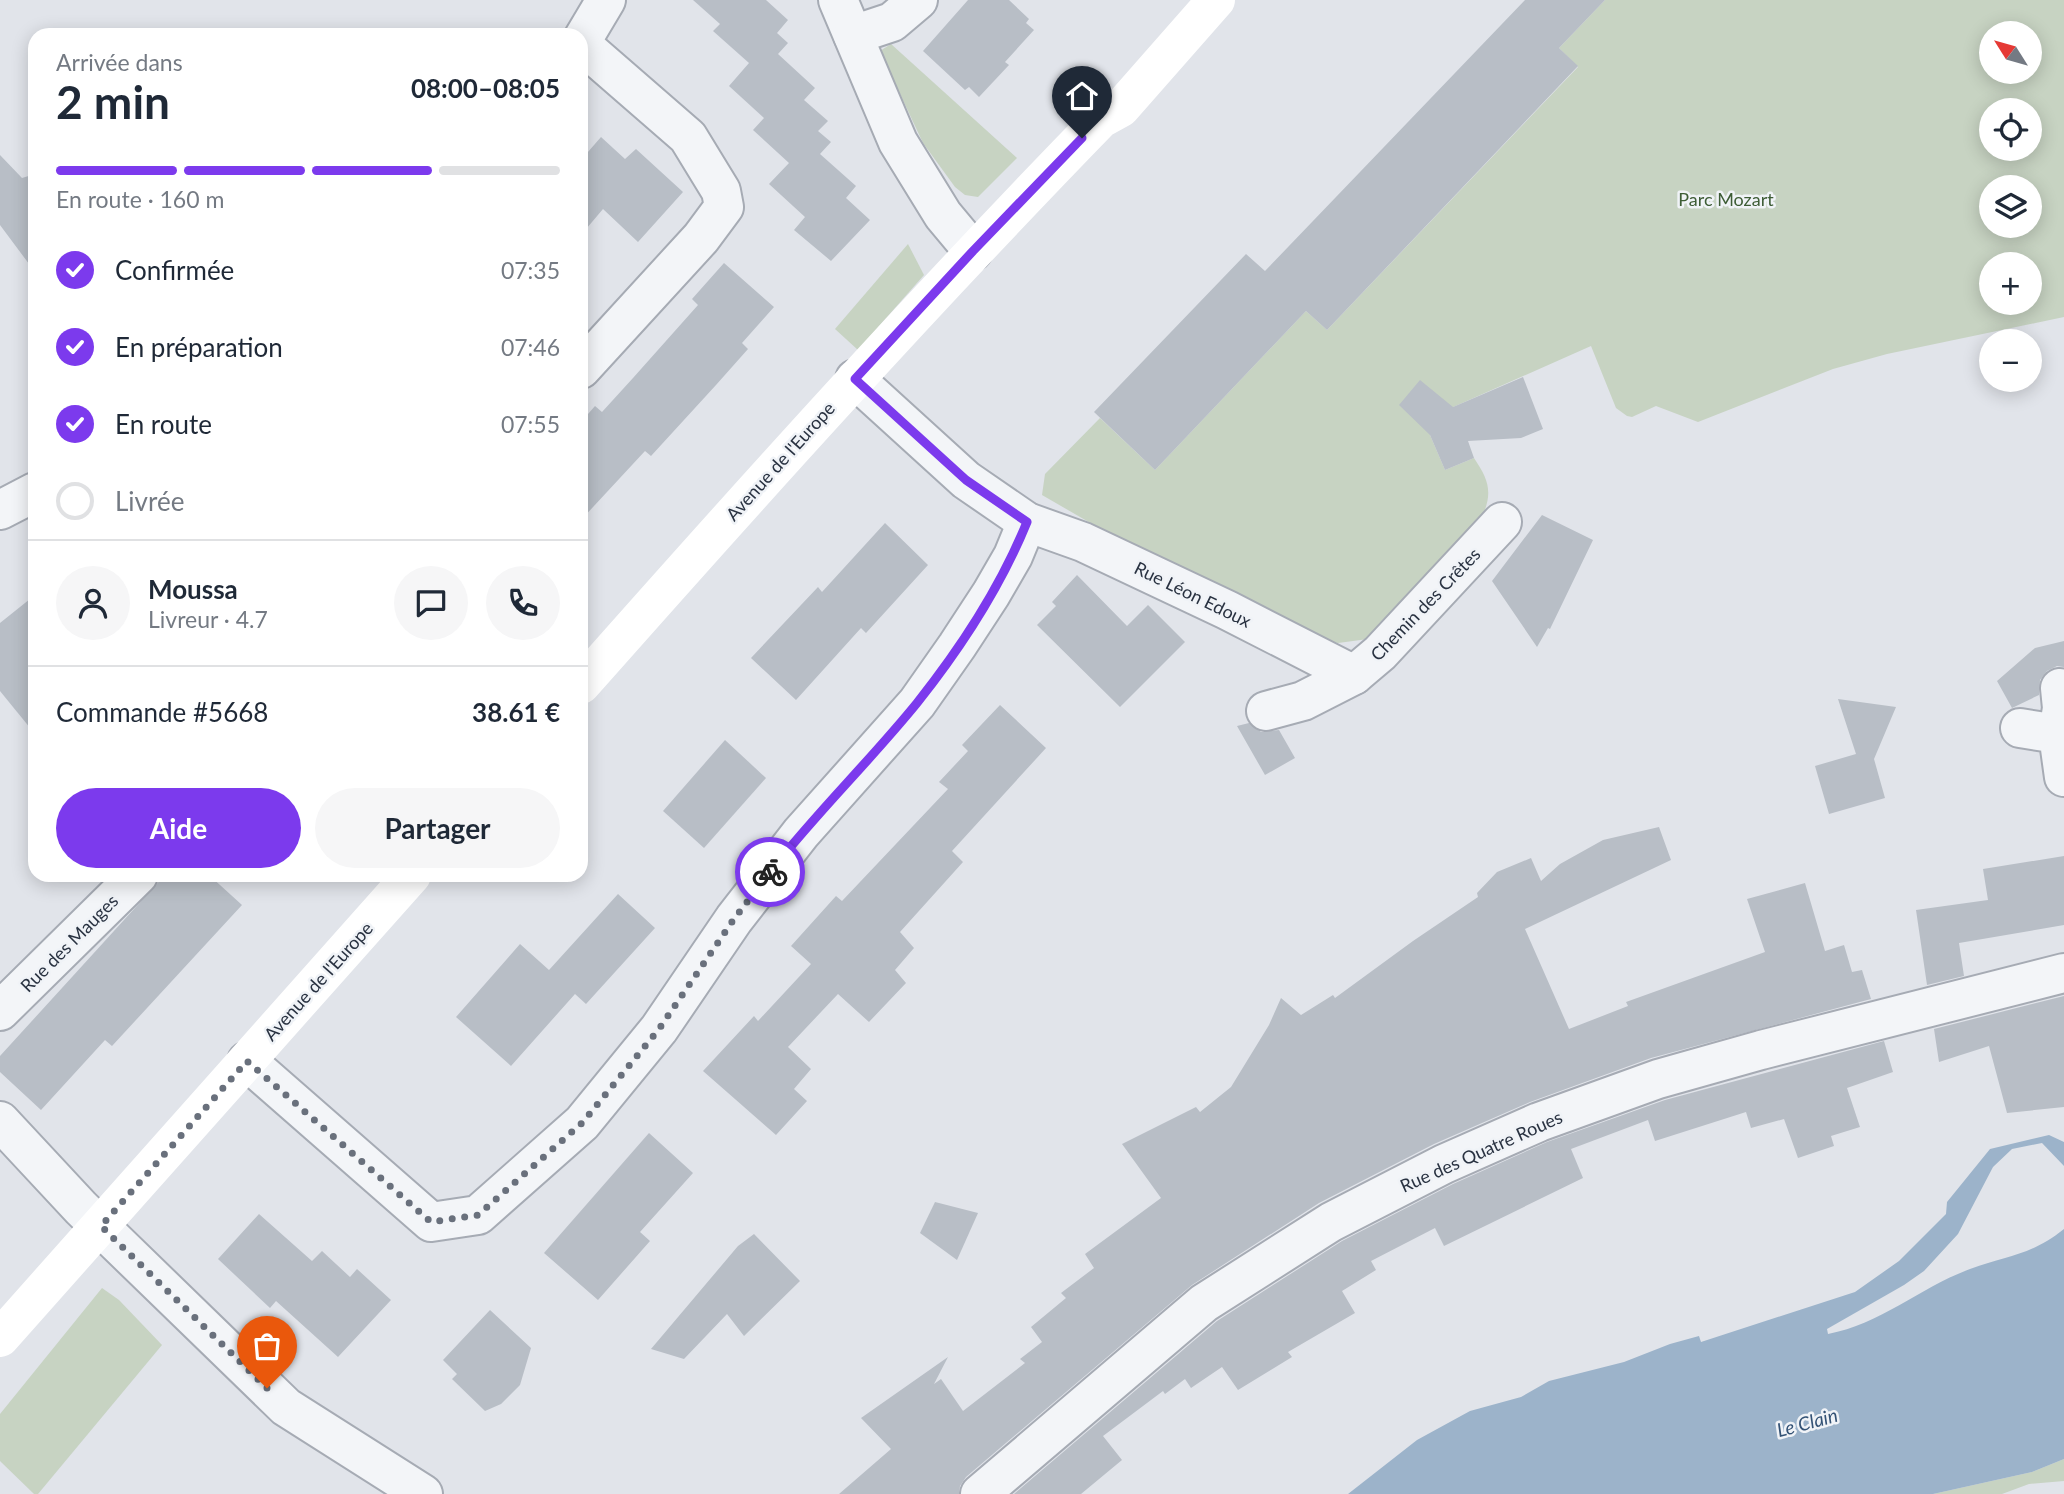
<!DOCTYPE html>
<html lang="fr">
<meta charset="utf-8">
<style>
body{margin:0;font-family:Lato,sans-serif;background:#f6f6f7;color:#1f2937;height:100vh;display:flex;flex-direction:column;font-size:26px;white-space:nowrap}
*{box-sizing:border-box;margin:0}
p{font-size:23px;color:#747a83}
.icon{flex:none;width:38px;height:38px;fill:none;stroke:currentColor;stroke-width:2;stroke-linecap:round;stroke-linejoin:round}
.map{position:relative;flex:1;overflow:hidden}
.sheet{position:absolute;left:28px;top:28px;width:560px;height:854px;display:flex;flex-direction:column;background:#fff;border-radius:21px;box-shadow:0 4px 18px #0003}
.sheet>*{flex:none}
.needle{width:46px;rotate:307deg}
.buttons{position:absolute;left:1979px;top:21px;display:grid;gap:14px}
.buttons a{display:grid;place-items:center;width:63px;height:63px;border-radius:50%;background:#fff;box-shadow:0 4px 18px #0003;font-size:35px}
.pin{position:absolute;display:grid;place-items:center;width:60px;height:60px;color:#fff;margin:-72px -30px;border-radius:50% 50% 50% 0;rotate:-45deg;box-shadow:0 0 7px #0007}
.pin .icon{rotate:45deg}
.courier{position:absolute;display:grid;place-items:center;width:70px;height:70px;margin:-35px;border:5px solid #7c3aed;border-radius:50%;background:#fff;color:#222;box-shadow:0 2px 9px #0007}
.headline em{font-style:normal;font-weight:700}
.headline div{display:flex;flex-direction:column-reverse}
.headline{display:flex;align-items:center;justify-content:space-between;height:119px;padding:0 28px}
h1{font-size:46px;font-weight:700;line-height:52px}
.bar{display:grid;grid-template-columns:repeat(4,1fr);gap:10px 7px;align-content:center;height:84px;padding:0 28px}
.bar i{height:9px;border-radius:5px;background:#e0e1e3}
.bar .current{background:#7c3aed}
.bar p{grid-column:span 4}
.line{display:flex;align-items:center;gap:18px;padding:0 28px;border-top:2px solid #e0e1e3}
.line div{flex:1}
.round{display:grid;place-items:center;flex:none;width:74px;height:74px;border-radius:37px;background:#f6f6f7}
ol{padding:0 28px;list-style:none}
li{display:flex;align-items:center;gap:21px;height:77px}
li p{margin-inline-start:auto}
li .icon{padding:7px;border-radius:50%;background:#7c3aed;color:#fff;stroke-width:4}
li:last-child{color:#747a83}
li i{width:38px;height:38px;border:4px solid #e0e1e3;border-radius:50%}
.primary-button{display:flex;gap:14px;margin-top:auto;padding:14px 28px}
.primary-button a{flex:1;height:80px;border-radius:42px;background:#7c3aed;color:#fff;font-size:28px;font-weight:700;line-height:80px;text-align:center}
.primary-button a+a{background:#f6f6f7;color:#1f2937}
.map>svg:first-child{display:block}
.green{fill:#c7d3c2;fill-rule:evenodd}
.water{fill:#9cb3ca}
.building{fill:#b8bec6}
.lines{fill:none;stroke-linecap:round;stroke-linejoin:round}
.street-casing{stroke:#a6abb4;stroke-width:42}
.street{stroke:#f3f5f8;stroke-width:38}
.secondary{stroke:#fff;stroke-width:38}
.done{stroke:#69707c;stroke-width:7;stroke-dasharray:0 12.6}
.route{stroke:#7c3aed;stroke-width:9}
.labels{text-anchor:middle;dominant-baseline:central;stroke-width:5;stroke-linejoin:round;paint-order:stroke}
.park-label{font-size:18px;fill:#3e5d36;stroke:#f0f3f7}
.street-label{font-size:18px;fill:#293241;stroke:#f0f3f7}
.water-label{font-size:19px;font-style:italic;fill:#335275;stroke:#f0f3f7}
</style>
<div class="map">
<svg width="2064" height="1494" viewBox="0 0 2064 1494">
<rect width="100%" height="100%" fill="#e1e4ea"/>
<g class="green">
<path d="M1605 0H2064V317L1887 354 1833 369 1698 422 1656 406 1632 417 1627 416 1616 408 1591 346 1451 408 1430 435 1445 470 1474 458C1488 479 1493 491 1483 515L1368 639 1338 643 1309 637 1170 569 1042 495 1045 474 1100 418 1155 470 1306 311 1327 330 1578 67 1559 48ZM1992 33H2030V72H1992ZM1992 110H2030V149H1992ZM1992 187H2030V226H1992ZM1992 264H2030V303H1992Z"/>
<path d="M891 44 1017 158 978 197 965 195 955 187 923 143 880 51Z"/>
<path d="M908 244 924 275 858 350 835 329Z"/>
<path d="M102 1288 119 1300 162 1345 38 1494H34L0 1461V1414Z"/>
<path d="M2064 1459V1481L2029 1484 2002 1494H1933L2032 1472Z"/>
</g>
<path class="water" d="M2049 1135 2064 1142V1166L2042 1143 2012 1149 1993 1167 1958 1234 1924 1271 1904 1285 1827 1329 1828 1334C1881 1324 1921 1287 1970 1269 2008 1255 2030 1256 2064 1229V1459L2032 1472 1933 1494H1348L1417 1440 1470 1411 1521 1397 1549 1381 1624 1362 1670 1344 1699 1336 1701 1342 1855 1292 1899 1261 1946 1214 1947 1202 1990 1149Z"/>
<g class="building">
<path d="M693 0H766L788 20 777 33 788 43 778 54 815 88 804 100 828 121 818 131 831 142 820 154 856 186 846 198 870 220 831 261 794 230 805 217 769 184 789 163 753 130 764 118 729 86 749 63 713 31 720 24Z"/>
<path d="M968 0H1009L1029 19 1026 23 1034 30 1005 62 1009 65 979 97 969 87 965 90 923 51Z"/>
<path d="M1525 0H1605L1559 48 1578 66 1327 330 1306 311 1155 470 1094 412 1246 254 1265 271Z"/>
<path d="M601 137 625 159 636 149 683 192 638 242 603 209 581 235V160Z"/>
<path d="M0 155 22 178 35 174V272L0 225Z"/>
<path d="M724 263 774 307 742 343 748 349 716 385 651 456 645 451 581 520V422L595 406 602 412 633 378 698 305 692 299Z"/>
<path d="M1523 377 1543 429 1521 438 1468 441 1474 458 1445 470 1430 435 1399 405 1420 380 1453 407Z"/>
<path d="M1542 515 1593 540 1550 629 1548 628 1537 647 1492 581Z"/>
<path d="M885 523 928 565 866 633 861 628 796 700 751 658 818 587 822 592Z"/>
<path d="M1077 575 1127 626 1148 605 1185 642 1120 707 1037 625 1056 606 1052 602Z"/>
<path d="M35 595V734L0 691V623Z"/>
<path d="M2064 641V667L2057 666 2047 671 2040 680 2039 695 2012 708 1997 681 2035 648Z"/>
<path d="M1838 699 1896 707 1874 759 1885 798 1829 814 1815 766 1856 754Z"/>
<path d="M1000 705 1046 748 952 851 963 862 900 932 914 948 895 970 906 983 869 1022 838 994 788 1047 811 1069 794 1089 807 1101 776 1135 703 1071 754 1016 758 1021 811 964 791 946 836 896 842 901 948 789 939 782 968 751 962 745Z"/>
<path d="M1249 723 1261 732 1279 730 1295 758 1265 775 1237 726Z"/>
<path d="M725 740 766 778 704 848 663 811Z"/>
<path d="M1659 827 1671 860 1525 929 1569 1029 1628 1006 1626 1002 1765 952 1747 899 1805 883 1825 951 1844 945 1852 972 1862 970 1871 999 1651 1058 1530 1102 1434 1144 1319 1203 1192 1285 966 1477 960 1486 959 1494H839L891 1449 861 1418 948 1357 934 1384 941 1379 963 1411 1025 1363 1020 1359 1042 1342 1031 1327 1066 1298 1061 1293 1094 1268 1085 1254 1161 1198 1122 1144 1196 1107 1200 1112 1231 1087 1269 1025 1281 998 1301 1015 1333 995 1335 998 1413 941 1478 897 1477 893 1497 872 1531 858 1541 881 1560 864 1603 840Z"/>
<path d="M2064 856V925L1959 943 1964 976 1927 985 1916 910 1988 900 1983 869Z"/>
<path d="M165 875H209L242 905 112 1046 105 1040 41 1110 0 1072V1056Z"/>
<path d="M618 894 655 928 586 1004 575 994 511 1066 456 1017 520 944 549 970Z"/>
<path d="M2064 996V1107L2007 1113 1989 1046 1939 1062 1934 1029Z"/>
<path d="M1884 1041 1893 1072 1847 1088 1860 1127 1831 1136 1834 1146 1798 1158 1784 1119 1751 1128 1746 1112 1655 1141 1648 1120 1571 1149 1583 1178 1444 1246 1435 1228 1371 1261 1376 1270 1342 1291 1355 1313 1288 1352 1292 1357 1238 1390 1222 1367 1191 1388 1185 1379 1165 1394 1163 1391 1103 1436 1122 1460 1081 1494H1014L1217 1321 1342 1241 1453 1184 1547 1142 1665 1100Z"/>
<path d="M649 1133 693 1173 640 1232 650 1241 598 1300 544 1253Z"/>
<path d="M935 1202 978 1213 957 1260 920 1233Z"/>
<path d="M259 1214 312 1261 322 1251 350 1277 357 1269 391 1300 338 1357 276 1301 270 1308 218 1259Z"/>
<path d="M754 1234 800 1281 744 1336 727 1314 684 1359 651 1349 738 1246Z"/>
<path d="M490 1310 531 1348 520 1385 501 1404 485 1411 452 1379 457 1374 443 1360Z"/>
</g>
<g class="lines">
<g class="street-casing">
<g id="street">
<path d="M838 0 898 142 943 215 973 251"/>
<path d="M853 35 892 22 918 0"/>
<path d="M581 42 606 0"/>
<path d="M581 44 688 137 721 191 724 207 701 238 581 369"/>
<path d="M855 379 966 480 1027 522 1083 542 1227 610 1354 675"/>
<path d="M0 510 35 492"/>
<path d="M1266 711 1303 701 1354 675 1380 653 1502 522"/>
<path d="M2020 728 2058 734 2064 777"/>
<path d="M2058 734 2062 708 2060 688"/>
<path d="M0 1011 138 875"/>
<path d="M247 1061 431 1222 478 1215 582 1123 659 1029 734 919 801 833 917 703 957 646 991 594 1013 556 1027 522"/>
<path d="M0 1121 81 1208 286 1407 423 1494"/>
<path d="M980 1494 1204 1303 1331 1222 1444 1164 1539 1122 1658 1079 1761 1050 2064 973"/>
</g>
</g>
<use href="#street" class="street"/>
<g class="secondary">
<path d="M581 685C751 493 922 303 1101 119L1121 108 1216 0"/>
<path d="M0 1338 412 875"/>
</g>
</g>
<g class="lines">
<path class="done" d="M267 1388 101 1226 247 1061 431 1222 478 1215 582 1123 659 1029 734 919 770 872"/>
<path class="route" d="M770 872C816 813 870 761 917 703 960 649 1001 586 1027 522L966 480 855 379 973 251 1082 138"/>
</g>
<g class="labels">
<g class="park-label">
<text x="1726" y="199">Parc Mozart</text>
</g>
<g class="street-label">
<text transform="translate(780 461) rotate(-48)">Avenue de l'Europe</text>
<text transform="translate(1193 594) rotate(26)">Rue Léon Edoux</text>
<text transform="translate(1425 604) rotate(-46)">Chemin des Crêtes</text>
<text transform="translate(69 943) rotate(-45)">Rue des Mauges</text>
<text transform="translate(318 981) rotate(-48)">Avenue de l'Europe</text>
<text transform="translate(1481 1151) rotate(-24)">Rue des Quatre Roues</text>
</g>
<g class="water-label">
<text transform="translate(1807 1422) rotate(-15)">Le Clain</text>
</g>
</g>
</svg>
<div class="buttons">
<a><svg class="needle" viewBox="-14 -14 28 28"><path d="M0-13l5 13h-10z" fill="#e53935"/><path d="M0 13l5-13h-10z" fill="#747a83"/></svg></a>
<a><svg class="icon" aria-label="locate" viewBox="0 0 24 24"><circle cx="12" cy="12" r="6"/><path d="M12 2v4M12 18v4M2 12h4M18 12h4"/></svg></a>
<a><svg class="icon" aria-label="layers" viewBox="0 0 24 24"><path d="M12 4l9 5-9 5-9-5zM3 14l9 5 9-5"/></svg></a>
<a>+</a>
<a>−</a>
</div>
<div class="pin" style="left:267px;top:1388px;background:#ea580c"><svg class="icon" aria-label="bag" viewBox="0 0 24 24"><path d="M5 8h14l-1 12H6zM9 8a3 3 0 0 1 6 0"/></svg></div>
<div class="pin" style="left:1082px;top:138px;background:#1f2937"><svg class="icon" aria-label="home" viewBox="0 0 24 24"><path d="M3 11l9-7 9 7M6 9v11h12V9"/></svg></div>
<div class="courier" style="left:770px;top:872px"><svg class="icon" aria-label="bike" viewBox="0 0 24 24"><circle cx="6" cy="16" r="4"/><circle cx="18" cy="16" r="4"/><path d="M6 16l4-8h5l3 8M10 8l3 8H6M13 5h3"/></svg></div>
<section class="sheet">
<div class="headline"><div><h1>2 min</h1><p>Arrivée dans</p></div><em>08:00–08:05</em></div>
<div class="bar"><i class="current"></i><i class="current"></i><i class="current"></i><i></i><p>En route · 160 m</p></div>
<ol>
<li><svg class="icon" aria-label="check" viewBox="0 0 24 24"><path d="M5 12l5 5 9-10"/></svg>Confirmée<p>07:35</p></li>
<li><svg class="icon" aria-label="check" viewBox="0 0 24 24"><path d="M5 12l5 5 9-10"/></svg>En préparation<p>07:46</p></li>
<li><svg class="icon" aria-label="check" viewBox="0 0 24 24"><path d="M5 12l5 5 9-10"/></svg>En route<p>07:55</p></li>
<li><i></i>Livrée</li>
</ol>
<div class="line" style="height:126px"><a class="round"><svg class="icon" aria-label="person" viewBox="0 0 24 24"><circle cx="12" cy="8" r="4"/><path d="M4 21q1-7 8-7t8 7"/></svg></a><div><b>Moussa</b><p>Livreur · 4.7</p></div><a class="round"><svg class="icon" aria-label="chat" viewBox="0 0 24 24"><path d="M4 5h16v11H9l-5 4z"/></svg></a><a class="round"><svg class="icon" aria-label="phone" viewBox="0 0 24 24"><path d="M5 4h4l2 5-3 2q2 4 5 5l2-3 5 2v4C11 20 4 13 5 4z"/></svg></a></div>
<div class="line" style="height:91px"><div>Commande #5668</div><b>38.61 €</b></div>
<div class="primary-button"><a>Aide</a><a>Partager</a></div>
</section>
</div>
